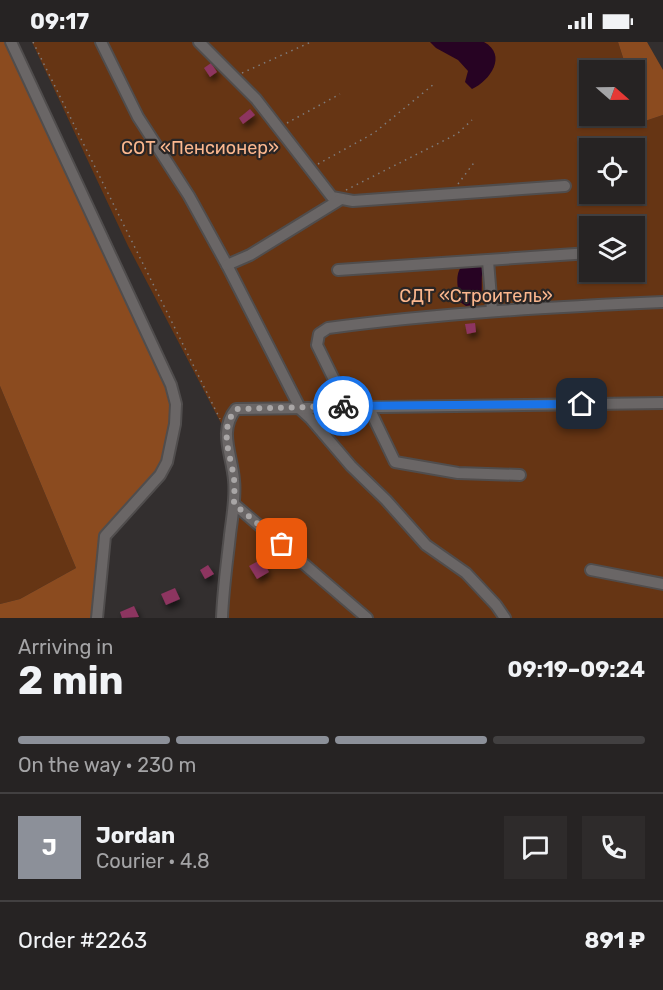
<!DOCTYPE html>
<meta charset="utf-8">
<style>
body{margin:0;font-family:Rubik,sans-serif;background:#2e2b2b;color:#f1f3f6;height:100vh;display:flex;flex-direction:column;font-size:22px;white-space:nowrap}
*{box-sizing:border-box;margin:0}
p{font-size:20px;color:#a4a4a6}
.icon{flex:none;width:33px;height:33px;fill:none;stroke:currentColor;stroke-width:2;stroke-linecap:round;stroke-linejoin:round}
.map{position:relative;height:576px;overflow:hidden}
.panel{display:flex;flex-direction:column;background:#262323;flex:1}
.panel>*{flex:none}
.needle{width:39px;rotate:110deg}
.controls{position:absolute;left:579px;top:18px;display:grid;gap:12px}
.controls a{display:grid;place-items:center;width:66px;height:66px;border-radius:0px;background:#262323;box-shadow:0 2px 4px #0004,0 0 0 2px #424041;font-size:30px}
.pin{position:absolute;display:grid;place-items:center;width:51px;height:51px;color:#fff;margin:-26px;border-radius:12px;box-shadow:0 3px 9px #0006}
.courier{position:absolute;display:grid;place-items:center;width:60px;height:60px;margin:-30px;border:4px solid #1a73e8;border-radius:50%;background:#fff;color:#222;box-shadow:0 2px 8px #0007}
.summary em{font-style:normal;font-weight:700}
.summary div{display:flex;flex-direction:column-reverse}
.summary{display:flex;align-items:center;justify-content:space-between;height:102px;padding:0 18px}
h1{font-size:39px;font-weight:700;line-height:45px}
.bar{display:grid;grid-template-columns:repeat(4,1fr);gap:9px 6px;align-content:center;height:72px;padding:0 18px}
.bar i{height:8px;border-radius:4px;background:#424041}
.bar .current{background:#8c9099}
.bar p{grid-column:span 4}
.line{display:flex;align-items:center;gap:15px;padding:0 18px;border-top:2px solid #424041}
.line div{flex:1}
.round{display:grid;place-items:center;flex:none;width:63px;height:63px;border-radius:0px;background:#2e2b2b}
.status{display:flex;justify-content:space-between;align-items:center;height:42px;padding:0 30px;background:#262323;direction:ltr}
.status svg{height:16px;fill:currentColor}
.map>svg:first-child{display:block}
.green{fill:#663514;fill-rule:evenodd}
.forest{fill:#8b4b1f}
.water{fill:#270323}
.building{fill:#8d3460;filter:url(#shadow)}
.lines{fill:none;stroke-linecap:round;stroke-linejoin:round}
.minor-casing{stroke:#504d4d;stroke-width:14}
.path{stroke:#7f7c7c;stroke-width:1.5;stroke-dasharray:1.5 4.5;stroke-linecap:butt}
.minor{stroke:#6a6666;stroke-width:10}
.done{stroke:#a9a6a6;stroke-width:6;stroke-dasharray:0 10.8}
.route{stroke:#1a73e8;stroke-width:8}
.labels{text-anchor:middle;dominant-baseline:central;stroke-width:4.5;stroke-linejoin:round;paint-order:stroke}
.park-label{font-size:18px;fill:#fbb78e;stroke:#292525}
</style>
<div class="status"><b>09:17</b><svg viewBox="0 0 49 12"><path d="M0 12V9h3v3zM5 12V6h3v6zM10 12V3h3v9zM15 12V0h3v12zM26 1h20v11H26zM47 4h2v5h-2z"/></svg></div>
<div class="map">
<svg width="663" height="576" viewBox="0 0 663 576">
<defs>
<filter id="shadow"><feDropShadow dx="2.5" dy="4.5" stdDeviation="3" flood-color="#0009"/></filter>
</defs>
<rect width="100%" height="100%" fill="#332f2f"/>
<g class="green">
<path d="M32 0H618L627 28H590V74H634L635 54 642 80 663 73V576H219L233 437 222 383 128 204ZM590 106H634V152H590ZM590 184H634V230H590Z"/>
<path d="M0 344 76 526 20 557 0 562Z"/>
</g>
<g class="forest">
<path d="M0 0H6L170 349 173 380 160 428 100 494 95 576H0V562L20 557 76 526 0 344Z"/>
<path d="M618 0H647L663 28V73L642 80 635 54 634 28H627Z"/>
</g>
<g class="water">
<path d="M430 0H484C508 13 490 39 472 47L465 40 468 29 458 18 436 6Z"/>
<path d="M475 223 483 226C480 238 484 250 479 262L466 264 460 260C459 249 454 235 461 225Z"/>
</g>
<g class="building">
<path d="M211 21 217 30 210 35 204 26Z"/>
<path d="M250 67 255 73 243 82 239 76Z"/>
<path d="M475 281 476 290 467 292 465 282Z"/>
<path d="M262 517 269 530 257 537 249 524Z"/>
<path d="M208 523 214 532 205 537 200 528Z"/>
<path d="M175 546 180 557 166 563 161 552Z"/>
<path d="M134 564 139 575 122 576 120 570Z"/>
</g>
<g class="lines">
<g class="minor-casing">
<g id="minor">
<path d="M11 0 171 343 176 362 175 382 167 420 160 433 105 494 97 576"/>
<path d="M101 0 138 75 189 154 227 223 298 362"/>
<path d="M199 0 256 57 332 155 353 159 565 144"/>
<path d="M488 219 492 268"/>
<path d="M227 223 250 213 341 157"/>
<path d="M338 228 590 211"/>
<path d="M341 364 344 358 317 303 319 292 328 286C440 271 551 265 663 260"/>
<path d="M368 364 395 420 458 431 520 433"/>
<path d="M299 366 310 376 351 424 386 458 426 503 466 531 496 563 505 576"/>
<path d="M234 462 367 576"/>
<path d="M591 528 663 542"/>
<path d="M222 576C223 548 227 521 230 493 232 475 236 456 234 438 232 412 218 389 236 367L663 361"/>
</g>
</g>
<g class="path">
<path d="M33 0 220 377"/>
<path d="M242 31 311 0"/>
<path d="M287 81 340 52"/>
<path d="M318 122 374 91 434 42"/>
<path d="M458 142 476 118"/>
<path d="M346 148 457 92 472 78"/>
</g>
<use href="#minor" class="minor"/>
</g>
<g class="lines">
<path class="done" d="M282 502 234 462C234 454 235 445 234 437 231 412 218 389 236 367L343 364"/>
<path class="route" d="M343 364 582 362"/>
</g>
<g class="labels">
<g class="park-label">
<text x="200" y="106">СОТ «Пенсионер»</text>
<text x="476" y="254">СДТ «Строитель»</text>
</g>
</g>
</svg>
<div class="controls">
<a><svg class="needle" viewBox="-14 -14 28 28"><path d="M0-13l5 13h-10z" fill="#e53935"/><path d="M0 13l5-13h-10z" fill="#a4a4a6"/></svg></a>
<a><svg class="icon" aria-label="locate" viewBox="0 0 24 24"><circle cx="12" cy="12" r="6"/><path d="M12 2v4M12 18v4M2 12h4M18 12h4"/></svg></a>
<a><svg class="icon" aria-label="layers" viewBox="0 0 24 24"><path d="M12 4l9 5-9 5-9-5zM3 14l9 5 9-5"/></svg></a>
</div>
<div class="pin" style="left:282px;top:502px;background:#ea580c"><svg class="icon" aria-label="bag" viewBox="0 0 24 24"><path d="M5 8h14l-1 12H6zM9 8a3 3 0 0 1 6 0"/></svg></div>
<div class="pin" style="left:582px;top:362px;background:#1f2937"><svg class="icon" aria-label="home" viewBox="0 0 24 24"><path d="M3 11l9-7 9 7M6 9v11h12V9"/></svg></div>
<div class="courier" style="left:343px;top:364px"><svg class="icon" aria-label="bike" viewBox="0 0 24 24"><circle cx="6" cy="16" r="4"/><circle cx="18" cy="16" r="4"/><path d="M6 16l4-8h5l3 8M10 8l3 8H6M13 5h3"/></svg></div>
</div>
<section class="panel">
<div class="summary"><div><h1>2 min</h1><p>Arriving in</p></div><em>09:19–09:24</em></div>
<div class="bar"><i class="current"></i><i class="current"></i><i class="current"></i><i></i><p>On the way · 230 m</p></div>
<div class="line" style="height:108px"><b class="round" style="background:#8c9099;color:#fff">J</b><div><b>Jordan</b><p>Courier · 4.8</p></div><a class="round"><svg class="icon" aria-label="chat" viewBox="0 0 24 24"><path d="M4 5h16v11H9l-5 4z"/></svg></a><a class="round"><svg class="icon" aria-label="phone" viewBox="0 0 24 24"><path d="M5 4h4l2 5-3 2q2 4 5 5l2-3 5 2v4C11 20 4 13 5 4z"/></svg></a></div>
<div class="line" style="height:78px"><div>Order #2263</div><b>891 ₽</b></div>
</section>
